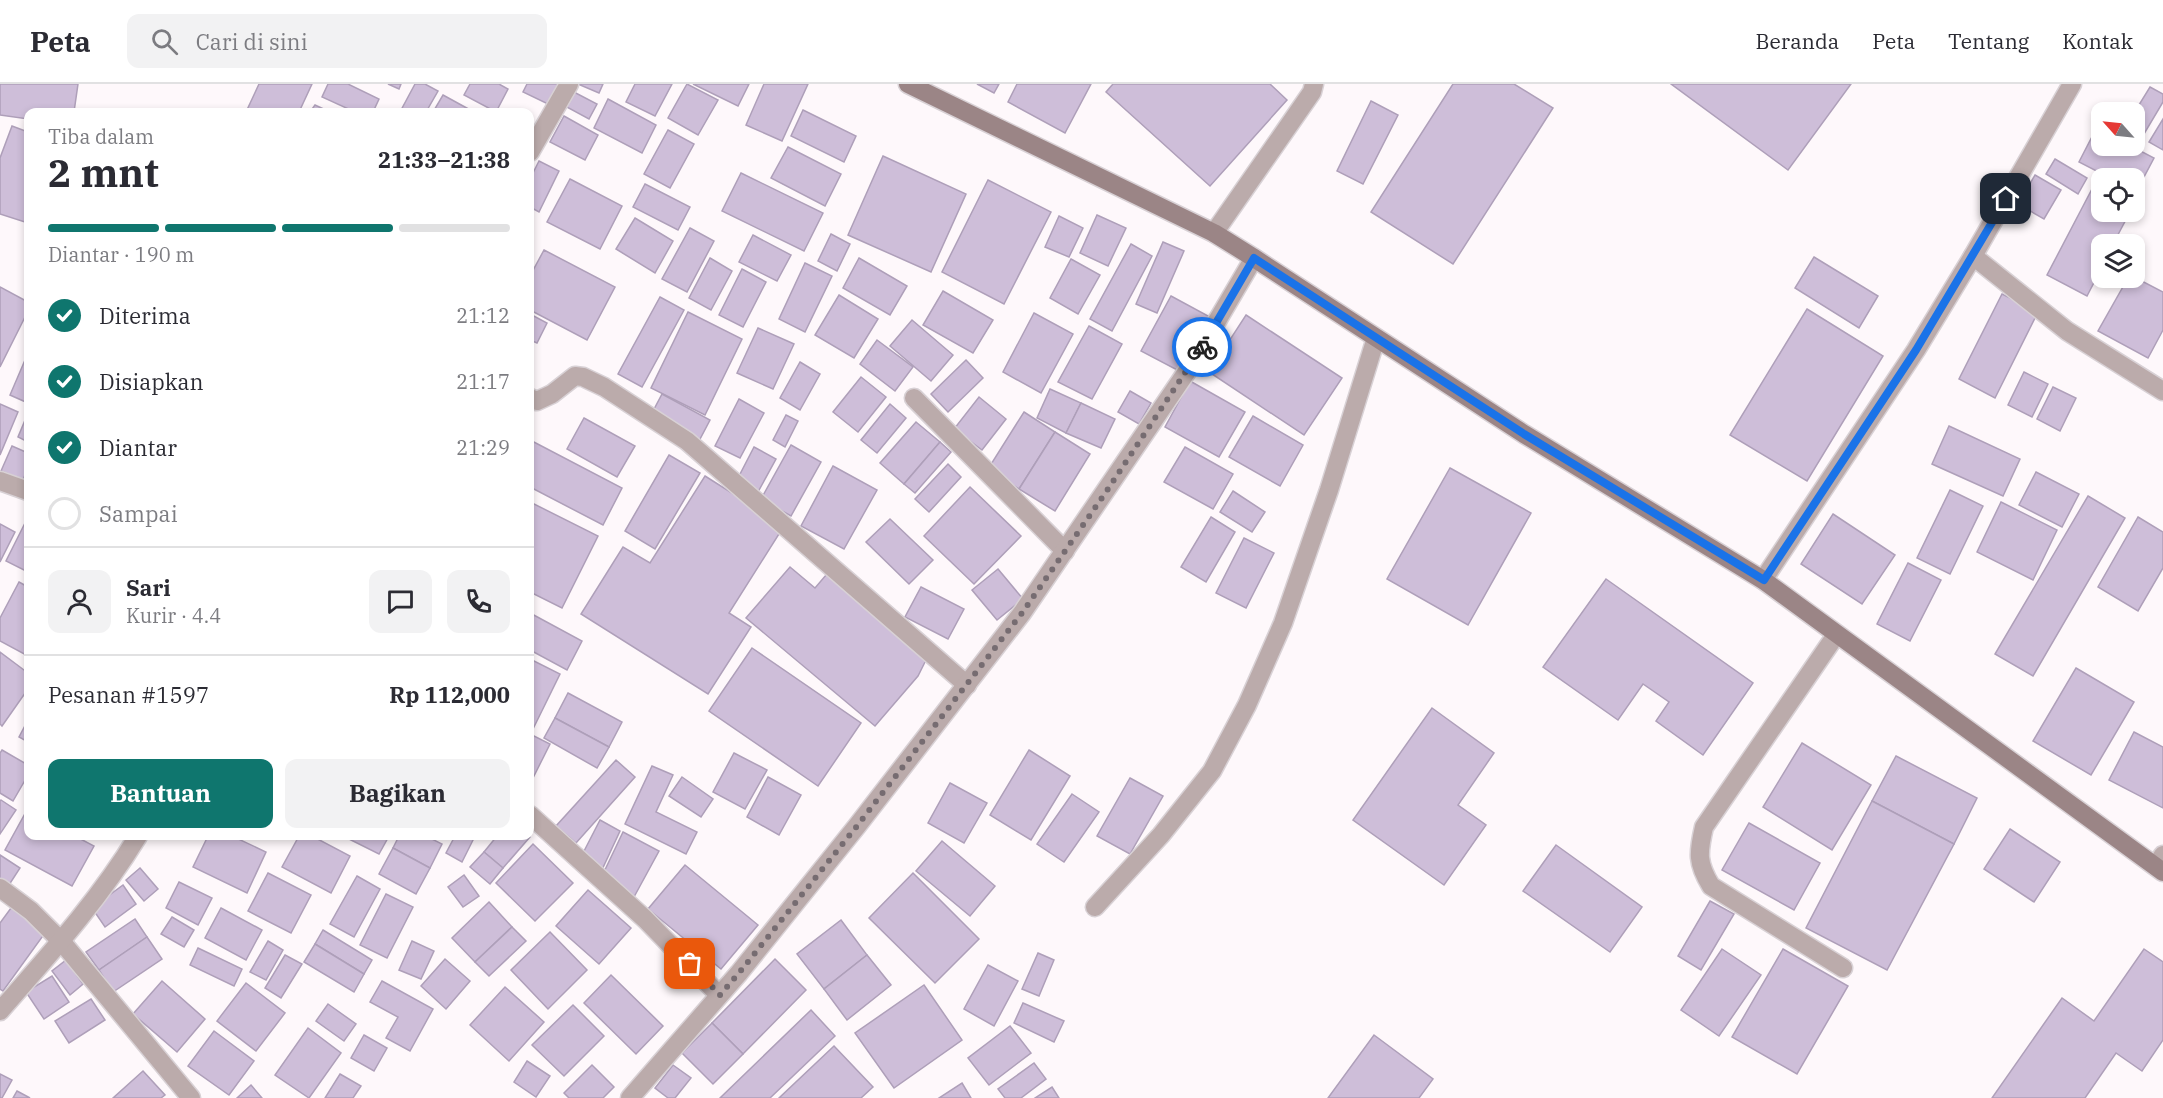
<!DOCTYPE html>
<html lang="id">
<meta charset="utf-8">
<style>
body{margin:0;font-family:"IBM Plex Serif",serif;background:#f2f2f3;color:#2b2b33;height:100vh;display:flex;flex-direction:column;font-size:22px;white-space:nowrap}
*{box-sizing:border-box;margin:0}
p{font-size:20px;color:#7c7c81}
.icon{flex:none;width:33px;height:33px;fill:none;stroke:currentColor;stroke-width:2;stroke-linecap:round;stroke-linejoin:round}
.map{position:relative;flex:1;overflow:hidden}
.details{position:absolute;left:24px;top:24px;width:510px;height:732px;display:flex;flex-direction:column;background:#fff;border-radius:12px;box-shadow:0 3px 9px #0003}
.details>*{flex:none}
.needle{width:39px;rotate:297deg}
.tools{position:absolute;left:2091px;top:18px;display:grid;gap:12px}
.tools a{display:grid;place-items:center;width:54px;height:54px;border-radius:12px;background:#fff;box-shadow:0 3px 9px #0003;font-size:30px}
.pin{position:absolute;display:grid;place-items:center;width:51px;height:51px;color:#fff;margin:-26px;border-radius:12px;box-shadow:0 3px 9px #0006}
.courier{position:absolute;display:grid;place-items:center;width:60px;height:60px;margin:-30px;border:4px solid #1a73e8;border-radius:50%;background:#fff;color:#222;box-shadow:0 2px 8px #0007}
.headline em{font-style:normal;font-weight:700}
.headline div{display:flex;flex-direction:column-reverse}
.headline{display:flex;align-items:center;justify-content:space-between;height:102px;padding:0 24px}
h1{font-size:39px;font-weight:700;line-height:45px}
.bar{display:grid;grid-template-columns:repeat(4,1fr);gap:9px 6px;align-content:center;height:72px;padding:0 24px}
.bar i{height:8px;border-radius:4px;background:#e1e1e2}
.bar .active{background:#0f766e}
.bar p{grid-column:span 4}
.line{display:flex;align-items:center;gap:15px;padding:0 24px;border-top:2px solid #e1e1e2}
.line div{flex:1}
.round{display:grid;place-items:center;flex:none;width:63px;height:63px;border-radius:12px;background:#f2f2f3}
ol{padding:0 24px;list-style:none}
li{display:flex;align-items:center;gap:18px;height:66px}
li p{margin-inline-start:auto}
li .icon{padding:6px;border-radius:50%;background:#0f766e;color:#fff;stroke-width:4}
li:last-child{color:#7c7c81}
li i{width:33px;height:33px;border:3px solid #e1e1e2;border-radius:50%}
.cta{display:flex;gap:12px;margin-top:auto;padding:12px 24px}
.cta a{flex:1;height:69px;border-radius:12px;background:#0f766e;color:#fff;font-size:24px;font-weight:700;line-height:69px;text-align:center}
.cta a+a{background:#f2f2f3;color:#2b2b33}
header{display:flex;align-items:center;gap:36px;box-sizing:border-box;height:84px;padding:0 30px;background:#fff;border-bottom:2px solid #e1e1e2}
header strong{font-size:28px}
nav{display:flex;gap:33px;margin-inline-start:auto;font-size:21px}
.search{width:420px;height:54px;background:#f2f2f3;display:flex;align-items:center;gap:15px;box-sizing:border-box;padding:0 21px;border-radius:12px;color:#7c7c81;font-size:22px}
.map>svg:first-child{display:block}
.building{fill:#cebed9;stroke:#ae9fb9;stroke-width:1.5}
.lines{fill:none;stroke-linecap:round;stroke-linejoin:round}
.lane-casing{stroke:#d8d1d5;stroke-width:21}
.street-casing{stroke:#d8d1d5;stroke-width:21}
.secondary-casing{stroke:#d8d1d5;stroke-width:21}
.lane{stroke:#bbabab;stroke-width:18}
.street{stroke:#bbabab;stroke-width:18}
.secondary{stroke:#9b8586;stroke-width:18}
.done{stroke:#766c71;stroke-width:6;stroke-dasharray:0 10.8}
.route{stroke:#1a73e8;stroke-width:8}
</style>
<header>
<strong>Peta</strong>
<div class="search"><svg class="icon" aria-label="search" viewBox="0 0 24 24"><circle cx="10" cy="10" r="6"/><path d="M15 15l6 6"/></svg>Cari di sini</div>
<nav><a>Beranda</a><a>Peta</a><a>Tentang</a><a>Kontak</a></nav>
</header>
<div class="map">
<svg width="2163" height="1014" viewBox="0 0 2163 1014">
<rect width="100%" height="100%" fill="#fef8fb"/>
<g class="building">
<path d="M0 0H78L74 28H28V35L0 31Z"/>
<path d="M259 0H312L299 28H246Z"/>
<path d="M328 0H348L379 15 373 28H355L322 13Z"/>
<path d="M388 0H401L399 5Z"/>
<path d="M415 0H425L438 7 426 28H400Z"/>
<path d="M470 0H499L508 5 496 28 464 11Z"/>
<path d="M527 0H558L548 20 523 8Z"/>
<path d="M578 0H603L599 9Z"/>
<path d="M635 0H672L655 32 626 18Z"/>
<path d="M687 0 718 16 698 51 668 34Z"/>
<path d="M693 0H749L738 22Z"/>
<path d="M764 0H808L782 57 746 41Z"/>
<path d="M977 0H999L994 9Z"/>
<path d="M1017 0H1091L1065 49 1008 18Z"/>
<path d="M1113 0H1270L1287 16 1210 102 1106 8Z"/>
<path d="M1453 0H1514L1553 24 1453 180 1371 128Z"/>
<path d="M1671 0H1851L1788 86Z"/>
<path d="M2150 3 2163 10V18L2144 50 2134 44V29Z"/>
<path d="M570 6 597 20 589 35 563 21Z"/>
<path d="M443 11 474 28H433Z"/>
<path d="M608 15 656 41 642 69 594 44Z"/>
<path d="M1371 17 1398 31 1363 100 1337 87Z"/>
<path d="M315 21 330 28H310Z"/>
<path d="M803 26 856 52 844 78 791 52Z"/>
<path d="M564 32 598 51 585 76 550 58Z"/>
<path d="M2163 35V66L2149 58Z"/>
<path d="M12 42 28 48V139L0 130V74Z"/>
<path d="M2097 43 2102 46V62H2131L2154 74 2136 108 2134 94H2110L2079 78Z"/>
<path d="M668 46 694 60 670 104 644 90Z"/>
<path d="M788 63 841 90 825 122 771 94Z"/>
<path d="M883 72 966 110 931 188 848 151Z"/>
<path d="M2055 75 2087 94 2078 110 2046 90Z"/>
<path d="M539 77 559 87 539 128 530 123V95Z"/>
<path d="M741 89 823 129 804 167 722 127Z"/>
<path d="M2035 91 2061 106 2044 135 2018 120Z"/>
<path d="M570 95 622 122 600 165 547 138Z"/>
<path d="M988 96 1051 128 1004 220 942 188Z"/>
<path d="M645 100 690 123 678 146 633 123Z"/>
<path d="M2092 105 2102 110V128H2130L2113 160H2102V183L2087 212 2047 191Z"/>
<path d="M1097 131 1126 144 1108 182 1080 169Z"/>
<path d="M1059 132 1083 144 1069 173 1045 163Z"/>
<path d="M635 134 673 157 655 189 616 165Z"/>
<path d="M690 144 714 157 687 208 662 195Z"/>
<path d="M831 150 850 160 837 187 818 177Z"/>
<path d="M753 151 791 171 777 197 739 178Z"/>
<path d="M1163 158 1184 167 1157 229 1136 220Z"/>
<path d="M1131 160 1152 172 1112 247 1090 235Z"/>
<path d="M544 166 615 203 587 256 530 226V192Z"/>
<path d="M1814 173 1878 212 1859 244 1795 204Z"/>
<path d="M710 174 732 187 711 226 689 214Z"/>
<path d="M859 174 907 202 890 231 843 204Z"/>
<path d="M1071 175 1100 191 1078 230 1050 214Z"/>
<path d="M805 179 832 192 805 248 779 235Z"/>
<path d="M742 185 766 198 743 243 719 231Z"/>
<path d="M2134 193 2163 208V246L2148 274 2098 247 2128 194Z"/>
<path d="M0 203 28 218V227L0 283Z"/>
<path d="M943 207 993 236 973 269 923 241Z"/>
<path d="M2002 210 2038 228 1995 314 1959 295Z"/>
<path d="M839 211 878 235 854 274 815 251Z"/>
<path d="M1171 212 1210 233 1181 288 1141 267Z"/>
<path d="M660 213 684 226 642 303 618 290Z"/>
<path d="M1807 225 1883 272 1807 397 1730 351Z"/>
<path d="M688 228 742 255 705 331 651 304Z"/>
<path d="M1034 229 1073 250 1041 309 1003 288Z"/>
<path d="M530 230 547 239 537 259 530 256Z"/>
<path d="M1246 231 1342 294 1304 351 1209 288Z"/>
<path d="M912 236 953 271 931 297 890 262Z"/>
<path d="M1089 242 1122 260 1092 315 1058 298Z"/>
<path d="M758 244 794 260 773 305 737 289Z"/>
<path d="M877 256 913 283 895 307 860 280Z"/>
<path d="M28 269V319L10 311Z"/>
<path d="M966 276 983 294 948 328 931 310Z"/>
<path d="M800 278 820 290 800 326 780 314Z"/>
<path d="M2024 288 2048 300 2032 333 2008 321Z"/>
<path d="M861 293 886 313 858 348 833 328Z"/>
<path d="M1190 297 1245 328 1219 373 1165 343Z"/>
<path d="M2053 303 2076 314 2060 347 2037 335Z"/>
<path d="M1050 305 1081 319 1066 349 1037 334Z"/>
<path d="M1130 307 1151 319 1139 340 1118 328Z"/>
<path d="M662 310 710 336 699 357 651 331Z"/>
<path d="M979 313 1006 335 982 366 954 345Z"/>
<path d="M739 315 764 329 740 374 715 362Z"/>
<path d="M1081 319 1115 335 1101 364 1066 349Z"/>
<path d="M0 320 18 328 0 371Z"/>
<path d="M890 320 906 334 877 369 861 356Z"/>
<path d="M1024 328 1055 348 1019 405 988 385Z"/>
<path d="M28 329V358L18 353Z"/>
<path d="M786 331 798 337 785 363 773 356Z"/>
<path d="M1253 332 1303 361 1280 402 1229 373Z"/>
<path d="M584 334 635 362 617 393 567 365Z"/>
<path d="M916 338 940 358 904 400 880 379Z"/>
<path d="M1949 342 2020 375 2003 412 1932 380Z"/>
<path d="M1055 348 1090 370 1055 427 1019 405Z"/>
<path d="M530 356 622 404 603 441 530 403Z"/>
<path d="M940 358 951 368 915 409 904 400Z"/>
<path d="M791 361 821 378 791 432 761 415Z"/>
<path d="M12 362 28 369V383L23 396 1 387Z"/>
<path d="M754 363 776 375 758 408 737 396Z"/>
<path d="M1185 363 1233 390 1213 425 1164 398Z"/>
<path d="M669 371 700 389 655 465 625 447Z"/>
<path d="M948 380 961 393 929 428 915 415Z"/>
<path d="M833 382 877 406 844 465 801 442Z"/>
<path d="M1450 384 1531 429 1468 541 1387 495Z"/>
<path d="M2036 388 2079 410 2062 443 2019 421Z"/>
<path d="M705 392 784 442 729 529 751 543 708 610 581 530 623 463 650 479Z"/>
<path d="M970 403 1021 452 974 500 924 452Z"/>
<path d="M1950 406 1983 422 1950 490 1917 474Z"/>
<path d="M1233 407 1265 428 1252 448 1220 428Z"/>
<path d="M2088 412 2125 434 2033 592 1995 570Z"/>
<path d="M530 418 598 452 562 524 530 508Z"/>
<path d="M2001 418 2057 446 2033 496 1977 468Z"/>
<path d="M1833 430 1895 471 1862 520 1801 480Z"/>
<path d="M28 433V488L6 477Z"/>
<path d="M1211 433 1235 448 1206 498 1181 483Z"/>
<path d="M2138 433 2163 448V484L2138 527 2098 503Z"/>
<path d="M890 435 933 476 909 500 866 458Z"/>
<path d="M0 440 15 448 0 478Z"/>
<path d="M1244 454 1274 469 1246 524 1216 509Z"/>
<path d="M1908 479 1941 496 1910 557 1877 540Z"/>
<path d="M790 483 815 504 832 484 926 576 918 592 875 642 746 534Z"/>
<path d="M998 485 1023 515 997 536 972 506Z"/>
<path d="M1606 495 1753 599 1703 671 1656 637 1669 618 1643 600 1618 636 1543 583Z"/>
<path d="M19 498 28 503V572L0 557V534Z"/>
<path d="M921 503 964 525 948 555 905 533Z"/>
<path d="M530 529 582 557 567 586 530 566Z"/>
<path d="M752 564 861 639 818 702 709 627Z"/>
<path d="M0 568 28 589V605L2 642 0 640Z"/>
<path d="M530 575 560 590 533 645 530 643Z"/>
<path d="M2076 584 2134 618 2091 691 2033 657Z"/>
<path d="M568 609 622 638 609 663 555 634Z"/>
<path d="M1432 624 1494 669 1458 721 1486 741 1444 801 1353 736Z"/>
<path d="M555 634 609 663 597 684 544 654Z"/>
<path d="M28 636V658L19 653Z"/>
<path d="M2134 648 2163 663V724L2109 696Z"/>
<path d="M530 650 550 660 530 700Z"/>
<path d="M1802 659 1871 701 1832 766 1763 723Z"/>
<path d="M2 666 28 681V691L13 717 0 709V669Z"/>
<path d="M1029 666 1070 692 1031 756 990 731Z"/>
<path d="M734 669 767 686 745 725 713 708Z"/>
<path d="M1896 672 1977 714 1954 760 1872 717Z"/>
<path d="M616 676 635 693 576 759 556 742Z"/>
<path d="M652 682 673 691 656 728 697 748 686 770 625 740Z"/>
<path d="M682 693 713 715 701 733 669 712Z"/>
<path d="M768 693 801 711 779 751 747 733Z"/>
<path d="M1130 694 1163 712 1130 770 1097 752Z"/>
<path d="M950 699 987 719 964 759 928 739Z"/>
<path d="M1072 710 1099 728 1064 778 1037 760Z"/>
<path d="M1 716 16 726 0 750V717Z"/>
<path d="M1872 717 1954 760 1887 886 1806 844Z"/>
<path d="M27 726 28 752H75L94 762 72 802 5 766Z"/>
<path d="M600 736 620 747 600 790 581 773Z"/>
<path d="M1749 739 1820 779 1794 826 1722 786Z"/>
<path d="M2010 745 2060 778 2034 818 1984 785Z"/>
<path d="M623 748 659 767 634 813 603 790Z"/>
<path d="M208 752H232L266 768 247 809 193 783Z"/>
<path d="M299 752H312L350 772 331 809 282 783Z"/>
<path d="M343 752H389L379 770Z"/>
<path d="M399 752H426L442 760 430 784 393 764Z"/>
<path d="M455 752H475L462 778 446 769Z"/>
<path d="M497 752H528L530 753 503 784 484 768Z"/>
<path d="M942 757 995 802 970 832 916 787Z"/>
<path d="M533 760 573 799 535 837 496 799Z"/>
<path d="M1556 761 1642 823 1610 868 1523 807Z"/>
<path d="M393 764 430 784 416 810 379 790Z"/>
<path d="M484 768 503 784 490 800 470 783Z"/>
<path d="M0 771 20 784 7 804 0 800Z"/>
<path d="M685 781 758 841 721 885 648 825Z"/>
<path d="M140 784 158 805 144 817 126 796Z"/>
<path d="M268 789 311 811 291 849 248 827Z"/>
<path d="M913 789 979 855 935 899 869 834Z"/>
<path d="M464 791 479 812 463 823 448 803Z"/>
<path d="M357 792 380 805 354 853 330 840Z"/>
<path d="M179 798 212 814 198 841 166 824Z"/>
<path d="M123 801 136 820 105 843 92 824Z"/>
<path d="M588 806 631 844 599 880 556 842Z"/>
<path d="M386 810 413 823 387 874 360 861Z"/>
<path d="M1710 817 1734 830 1701 886 1678 872Z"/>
<path d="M489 818 512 843 475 878 452 854Z"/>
<path d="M11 824 45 849 3 907 0 905V839Z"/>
<path d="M221 824 262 846 246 876 205 854Z"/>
<path d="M172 833 194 846 184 863 161 850Z"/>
<path d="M135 835 147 853 99 886 86 868Z"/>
<path d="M841 836 867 871 824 905 797 870Z"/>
<path d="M512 843 526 857 489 892 475 878Z"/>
<path d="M323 846 372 876 364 890 315 860Z"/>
<path d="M550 848 587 886 548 925 511 886Z"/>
<path d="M147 853 162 875 113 908 99 886Z"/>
<path d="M268 857 283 866 266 896 250 888Z"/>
<path d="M412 857 434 867 421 895 399 886Z"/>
<path d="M315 860 364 890 354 908 304 878Z"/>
<path d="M198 864 242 885 234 902 190 881Z"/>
<path d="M1722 865 1761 891 1719 952 1681 926Z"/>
<path d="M1783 865 1848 902 1797 990 1732 953Z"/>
<path d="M2144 865 2163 878V956L2142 987 2116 969 2085 1014H1992L2062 914 2094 937Z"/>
<path d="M1038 869 1054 876 1039 912 1022 905Z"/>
<path d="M285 871 302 880 281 914 265 904Z"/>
<path d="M867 871 891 901 847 936 824 905Z"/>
<path d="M445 875 470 897 446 925 421 902Z"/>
<path d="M775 875 806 906 743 970 712 939Z"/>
<path d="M66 876 83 900 70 911 52 887Z"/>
<path d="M988 881 1018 897 994 942 964 925Z"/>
<path d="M611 891 663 942 636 970 584 919Z"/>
<path d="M52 892 69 918 44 935 26 908Z"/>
<path d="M162 897 205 935 177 968 133 930Z"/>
<path d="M382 897 433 925 410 967 386 954 398 933 370 918Z"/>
<path d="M246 899 285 929 256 967 217 937Z"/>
<path d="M924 901 962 956 894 1004 855 949Z"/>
<path d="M505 903 544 938 509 977 470 941Z"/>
<path d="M91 915 105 936 69 959 55 937Z"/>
<path d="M1023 919 1064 937 1054 958 1014 939Z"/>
<path d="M328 920 356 940 344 957 316 937Z"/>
<path d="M573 921 604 952 564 992 532 961Z"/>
<path d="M811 926 835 952 770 1014H720Z"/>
<path d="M712 939 743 970 713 1000 682 969Z"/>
<path d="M1010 942 1031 969 989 1001 968 974Z"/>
<path d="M308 944 341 969 309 1014 275 991Z"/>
<path d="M214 947 254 977 229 1011 188 982Z"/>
<path d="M364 951 387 964 374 987 351 974Z"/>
<path d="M1374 951 1433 995 1419 1014H1328Z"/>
<path d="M834 962 873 1003 861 1014H779Z"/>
<path d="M527 977 550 992 536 1013 514 998Z"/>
<path d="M1034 979 1046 995 1021 1014H1005L998 1005Z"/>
<path d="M592 981 614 1003 603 1014H569L564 1009Z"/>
<path d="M673 981 691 994 675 1014H668L655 1004Z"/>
<path d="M143 987 165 1011 161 1014H113Z"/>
<path d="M0 990 12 996 2 1014H0Z"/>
<path d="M340 990 361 1002 353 1014H325Z"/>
<path d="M962 999 971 1014H939Z"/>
<path d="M251 1001 262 1014H237Z"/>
<path d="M1052 1003 1059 1014H1035Z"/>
<path d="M17 1007 30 1014H13Z"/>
</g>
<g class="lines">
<g class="lane-casing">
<path id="lane" d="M1214 149 1312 8 1314 0"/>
</g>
<g class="street-casing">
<g id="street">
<path d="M530 68 569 0"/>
<path d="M1973 172 2067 247 2163 307"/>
<path d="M530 314 537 317 552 310 575 292 583 293 604 303 687 357 967 601"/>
<path d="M914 314 1065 467"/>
<path d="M0 397 28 407"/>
<path d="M1763 496 1916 266 1973 172 2072 0"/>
<path d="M1836 551 1704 743C1698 769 1697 779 1711 802L1843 884"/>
<path d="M530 731 645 835 719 911"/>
<path d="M2156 782 2163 771"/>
<path d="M0 804 31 827 61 857 191 1014"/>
<path d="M1095 823 1161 751 1212 687 1247 621 1283 539 1329 406 1376 254"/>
<path d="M0 927C49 871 99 816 138 752"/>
<path d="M630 1014 739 889 857 742 1022 529 1190 283 1254 174"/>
</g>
</g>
<g class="secondary-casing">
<path id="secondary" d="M908 0 1214 149 1254 174 1524 350 1763 496 2163 788"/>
</g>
<use href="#lane" class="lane"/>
<use href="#street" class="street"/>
<use href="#secondary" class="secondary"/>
</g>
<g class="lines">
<path class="done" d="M690 880 720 911 739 889 857 742 1022 529 1106 408 1202 263"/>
<path class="route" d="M1202 263 1254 174 1524 350 1764 496 1916 266 2006 115"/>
</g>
</svg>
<div class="tools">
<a><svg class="needle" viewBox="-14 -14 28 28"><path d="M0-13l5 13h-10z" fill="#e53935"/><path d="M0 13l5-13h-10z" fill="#7c7c81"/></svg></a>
<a><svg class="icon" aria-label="locate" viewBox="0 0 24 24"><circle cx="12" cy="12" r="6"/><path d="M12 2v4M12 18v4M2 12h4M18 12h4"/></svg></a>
<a><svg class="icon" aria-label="layers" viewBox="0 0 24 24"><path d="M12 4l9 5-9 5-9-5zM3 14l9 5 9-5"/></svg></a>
</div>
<div class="pin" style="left:690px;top:880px;background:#ea580c"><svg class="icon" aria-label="bag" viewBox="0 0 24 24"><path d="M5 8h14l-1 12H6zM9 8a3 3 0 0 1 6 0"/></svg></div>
<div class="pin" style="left:2006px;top:115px;background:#1f2937"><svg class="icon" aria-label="home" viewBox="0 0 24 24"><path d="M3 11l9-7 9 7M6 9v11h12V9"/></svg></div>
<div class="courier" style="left:1202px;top:263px"><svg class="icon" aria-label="bike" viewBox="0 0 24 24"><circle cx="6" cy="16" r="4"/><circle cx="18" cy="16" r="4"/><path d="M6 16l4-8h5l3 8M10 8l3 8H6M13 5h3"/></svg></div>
<section class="details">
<div class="headline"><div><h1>2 mnt</h1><p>Tiba dalam</p></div><em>21:33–21:38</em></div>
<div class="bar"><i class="active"></i><i class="active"></i><i class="active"></i><i></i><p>Diantar · 190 m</p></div>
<ol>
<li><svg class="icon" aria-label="check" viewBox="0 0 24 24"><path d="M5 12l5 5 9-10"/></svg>Diterima<p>21:12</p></li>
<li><svg class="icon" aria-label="check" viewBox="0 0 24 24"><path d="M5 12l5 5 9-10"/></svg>Disiapkan<p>21:17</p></li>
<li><svg class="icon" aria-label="check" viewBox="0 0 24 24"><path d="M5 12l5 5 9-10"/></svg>Diantar<p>21:29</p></li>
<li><i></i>Sampai</li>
</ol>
<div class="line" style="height:108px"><a class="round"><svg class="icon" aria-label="person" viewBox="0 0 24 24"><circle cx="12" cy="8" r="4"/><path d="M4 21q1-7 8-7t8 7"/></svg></a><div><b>Sari</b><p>Kurir · 4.4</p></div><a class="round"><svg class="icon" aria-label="chat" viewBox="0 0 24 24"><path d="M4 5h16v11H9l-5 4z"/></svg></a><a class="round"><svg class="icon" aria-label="phone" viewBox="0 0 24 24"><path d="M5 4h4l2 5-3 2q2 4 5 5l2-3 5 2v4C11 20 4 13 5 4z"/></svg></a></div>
<div class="line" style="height:78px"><div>Pesanan #1597</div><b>Rp 112,000</b></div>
<div class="cta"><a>Bantuan</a><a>Bagikan</a></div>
</section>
</div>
